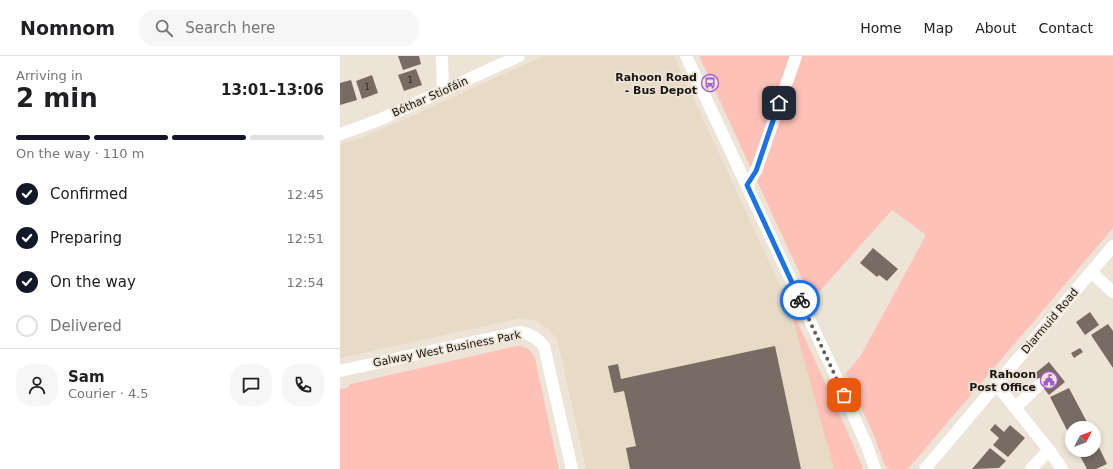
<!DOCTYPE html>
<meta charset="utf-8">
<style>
body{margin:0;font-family:"DejaVu Sans",sans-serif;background:#f6f6f6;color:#202124;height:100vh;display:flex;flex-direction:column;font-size:15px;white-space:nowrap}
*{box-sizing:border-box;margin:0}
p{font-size:13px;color:#757577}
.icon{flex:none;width:22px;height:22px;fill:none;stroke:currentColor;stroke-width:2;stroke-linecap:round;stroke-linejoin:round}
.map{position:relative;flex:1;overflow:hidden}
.panel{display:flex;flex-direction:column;background:#fff;width:340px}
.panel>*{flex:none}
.needle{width:26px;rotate:49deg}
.fabs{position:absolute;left:725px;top:365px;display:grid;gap:8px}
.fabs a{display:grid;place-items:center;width:36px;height:36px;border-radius:50%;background:#fff;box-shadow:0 2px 6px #0003;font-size:20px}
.pin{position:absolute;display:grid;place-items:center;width:34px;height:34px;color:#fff;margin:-17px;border-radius:8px;box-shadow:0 2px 6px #0006}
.courier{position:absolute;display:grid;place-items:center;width:40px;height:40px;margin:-20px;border:3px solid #1a73e8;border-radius:50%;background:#fff;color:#222;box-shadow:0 1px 5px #0007}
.head em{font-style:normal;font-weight:700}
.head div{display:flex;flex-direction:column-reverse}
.head{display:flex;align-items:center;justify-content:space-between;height:68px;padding:0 16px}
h1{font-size:26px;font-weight:700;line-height:30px}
.bar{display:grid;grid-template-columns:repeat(4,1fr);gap:6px 4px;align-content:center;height:48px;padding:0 16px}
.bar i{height:5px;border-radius:3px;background:#e0e0e0}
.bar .current{background:#111827}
.bar p{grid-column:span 4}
.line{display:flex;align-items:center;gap:10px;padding:0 16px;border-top:1px solid #e0e0e0}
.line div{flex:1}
.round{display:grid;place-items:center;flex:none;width:42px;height:42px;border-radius:16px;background:#f6f6f6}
ol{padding:0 16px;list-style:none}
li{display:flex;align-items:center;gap:12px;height:44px}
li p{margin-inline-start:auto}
li .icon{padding:4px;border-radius:50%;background:#111827;color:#fff;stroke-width:4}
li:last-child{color:#757577}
li i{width:22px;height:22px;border:2px solid #e0e0e0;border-radius:50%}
header{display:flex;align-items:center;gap:24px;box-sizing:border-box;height:56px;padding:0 20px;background:#fff;border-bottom:1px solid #e0e0e0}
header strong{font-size:19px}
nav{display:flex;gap:22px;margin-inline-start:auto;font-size:14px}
.search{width:280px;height:36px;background:#f6f6f6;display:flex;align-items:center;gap:10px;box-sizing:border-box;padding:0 14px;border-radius:16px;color:#757577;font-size:15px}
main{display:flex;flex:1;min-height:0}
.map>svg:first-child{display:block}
.built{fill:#e7dbc6}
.green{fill:#fec1b8}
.building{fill:#786b63}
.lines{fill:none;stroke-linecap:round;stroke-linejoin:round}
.minor{stroke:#fff;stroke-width:12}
.done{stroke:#635e56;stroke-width:4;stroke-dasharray:0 7.2}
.route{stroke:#1a73e8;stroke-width:5}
.labels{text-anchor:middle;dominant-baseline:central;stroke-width:3.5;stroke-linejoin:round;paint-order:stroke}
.number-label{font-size:9px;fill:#302b26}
.poi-label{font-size:11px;font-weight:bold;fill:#181611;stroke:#ede4d7;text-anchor:end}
.street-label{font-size:11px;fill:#181611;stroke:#ede4d7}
</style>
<header>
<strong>Nomnom</strong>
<div class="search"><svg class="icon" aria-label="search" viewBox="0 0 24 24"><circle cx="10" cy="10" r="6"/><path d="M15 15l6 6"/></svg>Search here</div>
<nav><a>Home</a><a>Map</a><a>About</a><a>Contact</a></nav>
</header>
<main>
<section class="panel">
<div class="head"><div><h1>2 min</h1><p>Arriving in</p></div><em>13:01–13:06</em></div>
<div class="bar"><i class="current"></i><i class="current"></i><i class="current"></i><i></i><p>On the way · 110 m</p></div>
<ol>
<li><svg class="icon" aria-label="check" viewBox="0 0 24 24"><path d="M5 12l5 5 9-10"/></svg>Confirmed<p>12:45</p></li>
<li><svg class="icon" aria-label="check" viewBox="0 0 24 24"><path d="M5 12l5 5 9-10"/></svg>Preparing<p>12:51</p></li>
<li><svg class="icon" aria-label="check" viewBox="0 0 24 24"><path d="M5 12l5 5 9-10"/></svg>On the way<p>12:54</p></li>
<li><i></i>Delivered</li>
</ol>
<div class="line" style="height:72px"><a class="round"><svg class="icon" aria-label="person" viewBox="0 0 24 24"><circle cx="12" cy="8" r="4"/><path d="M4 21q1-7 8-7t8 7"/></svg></a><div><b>Sam</b><p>Courier · 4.5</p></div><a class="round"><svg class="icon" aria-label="chat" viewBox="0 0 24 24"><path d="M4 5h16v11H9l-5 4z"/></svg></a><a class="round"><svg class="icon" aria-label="phone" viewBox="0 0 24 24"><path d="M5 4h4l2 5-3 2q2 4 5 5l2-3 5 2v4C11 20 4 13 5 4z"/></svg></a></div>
</section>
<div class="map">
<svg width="773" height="413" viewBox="0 0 773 413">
<rect width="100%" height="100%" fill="#ede4d7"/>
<path class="built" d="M203 0H334L504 368 523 413H246L220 295 216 282 208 273 196 265 180 262 0 302V88L20 82 72 60Z"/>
<g class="green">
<path d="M359 0H773V172L568 413H549L545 410 534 380 506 317 520 301 586 179 552 154 472 244Z"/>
<path d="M448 245 516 395 523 413H494Z"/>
<path d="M177 290C187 290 191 294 195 302L219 413H0V333L8 332 10 328Z"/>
</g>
<g class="building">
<path d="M58 0H79L81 8 63 14Z"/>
<path d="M76 13 82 29 64 35 58 19Z"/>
<path d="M32 19 38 37 22 43 16 25Z"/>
<path d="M11 24 17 44 0 49V27Z"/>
<path d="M533 192 558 213 547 225 539 219 537 221 520 207Z"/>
<path d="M750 256 759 269 745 279 736 266Z"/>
<path d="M768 268 773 275V312L751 279Z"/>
<path d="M435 290 461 413H290L286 392 296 390 284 335 274 337 268 310 278 308 281 323Z"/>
<path d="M740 292 743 296 734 302 731 297Z"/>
<path d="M709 306 725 326 709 339 693 319Z"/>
<path d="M729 332 748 368 741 372H732V376L729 378 710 341Z"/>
<path d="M655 368 664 376 670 369 685 382 668 401 653 389 659 382 650 374Z"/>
<path d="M754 381 767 408 756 413H747L737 394H754Z"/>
<path d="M650 392 666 405 659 412 632 413Z"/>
</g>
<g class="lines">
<g class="minor">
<path d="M102 0 103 35"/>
<path d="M346 0 493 314 527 390 535 413"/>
<path d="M0 78 39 64 179 0"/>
<path d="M407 129 416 115 456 0"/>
<path d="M751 216 773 236"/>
<path d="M0 315 180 276C191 278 197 282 204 290L232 413"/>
<path d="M656 328 709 394 722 413"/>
<path d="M675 352 700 328"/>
<path d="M585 413 773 190"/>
<path d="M691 413 709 394"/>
</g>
</g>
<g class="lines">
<path class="done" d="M460 244 504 339"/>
<path class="route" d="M439 47 416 115 407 129 460 244"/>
</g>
<defs>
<g id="bus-ring" transform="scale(0.9)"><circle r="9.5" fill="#ede4d7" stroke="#a05ace" stroke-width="1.5"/><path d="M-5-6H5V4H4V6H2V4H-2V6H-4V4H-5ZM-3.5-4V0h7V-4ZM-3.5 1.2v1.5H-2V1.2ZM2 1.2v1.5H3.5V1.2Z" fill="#a05ace"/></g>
<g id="civic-ring" transform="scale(0.9)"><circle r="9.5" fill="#ede4d7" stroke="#a05ace" stroke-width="1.5"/><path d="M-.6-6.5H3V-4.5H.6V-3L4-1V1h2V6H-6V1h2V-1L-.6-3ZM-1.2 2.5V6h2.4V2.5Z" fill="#a05ace"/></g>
</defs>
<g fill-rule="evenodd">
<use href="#bus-ring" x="370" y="27"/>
<use href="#civic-ring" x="709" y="324"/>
</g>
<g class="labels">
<g class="number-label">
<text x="70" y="24">1</text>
<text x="27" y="31">1</text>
</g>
<g class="poi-label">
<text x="357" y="21">Rahoon Road<tspan x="357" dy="13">- Bus Depot</tspan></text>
<text x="696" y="318">Rahoon<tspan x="696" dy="13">Post Office</tspan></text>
</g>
<g class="street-label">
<text transform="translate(90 41) rotate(-24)">Bóthar Stiofáin</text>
<text transform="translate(710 265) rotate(-50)">Diarmuid Road</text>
<text transform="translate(107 293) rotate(-11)">Galway West Business Park</text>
</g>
</g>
</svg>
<div class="fabs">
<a><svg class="needle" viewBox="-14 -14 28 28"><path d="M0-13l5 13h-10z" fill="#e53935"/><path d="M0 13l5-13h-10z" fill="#757577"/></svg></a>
</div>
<div class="pin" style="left:504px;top:339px;background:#ea580c"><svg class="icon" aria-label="bag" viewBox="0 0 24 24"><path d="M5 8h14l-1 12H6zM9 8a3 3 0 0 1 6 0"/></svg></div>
<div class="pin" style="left:439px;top:47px;background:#1f2937"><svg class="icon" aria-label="home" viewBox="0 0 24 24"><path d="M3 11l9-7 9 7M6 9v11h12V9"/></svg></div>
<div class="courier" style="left:460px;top:244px"><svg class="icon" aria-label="bike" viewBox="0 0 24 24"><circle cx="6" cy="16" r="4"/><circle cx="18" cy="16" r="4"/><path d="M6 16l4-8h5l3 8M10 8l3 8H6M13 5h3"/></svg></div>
</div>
</main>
